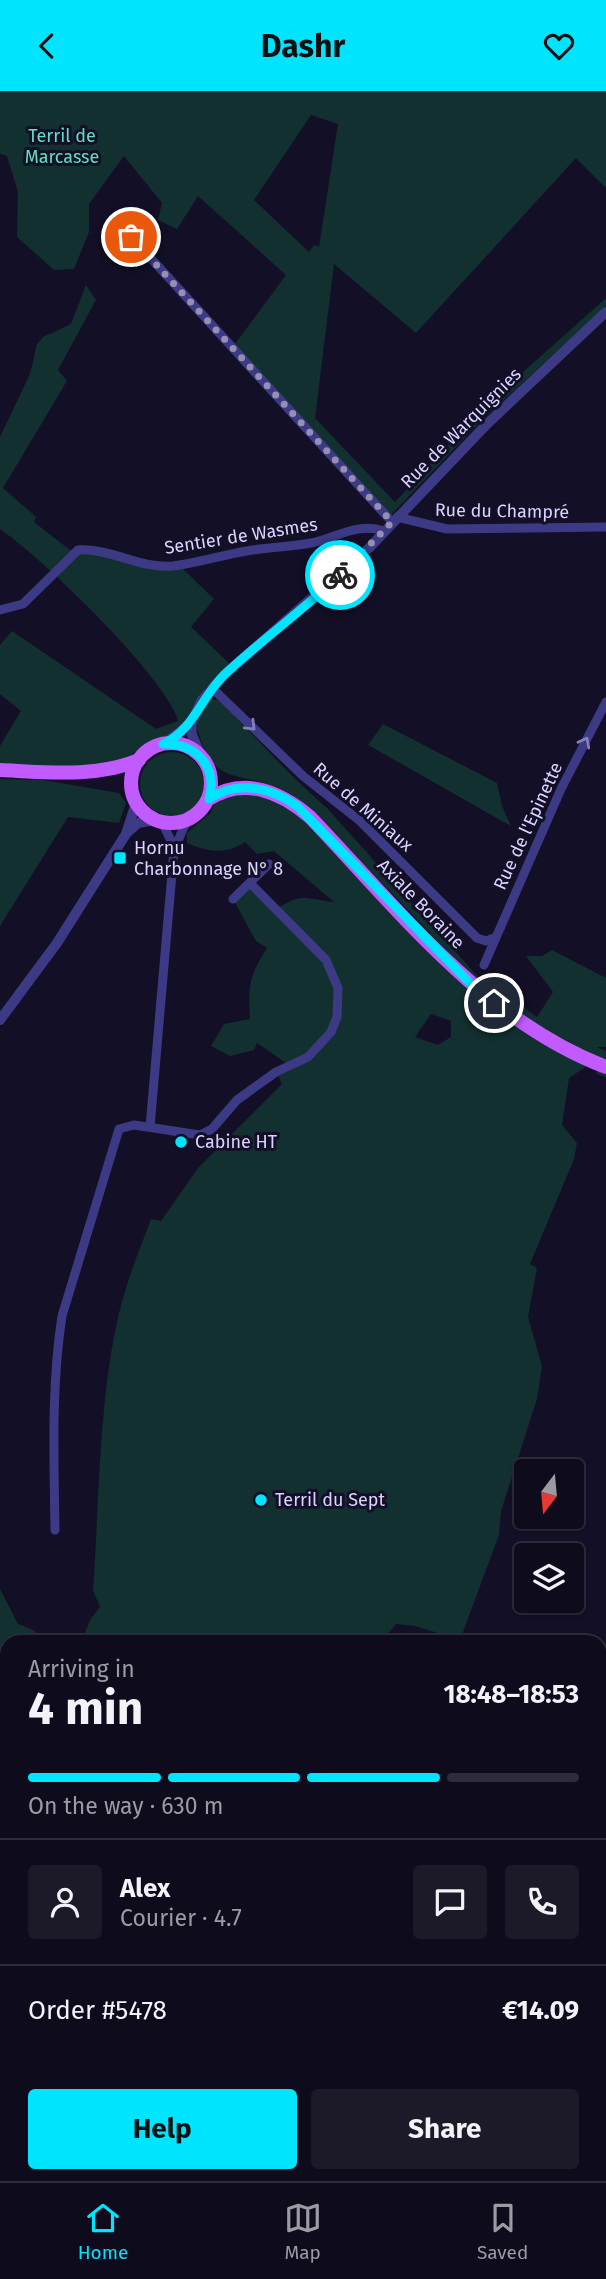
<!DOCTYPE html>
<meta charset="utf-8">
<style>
body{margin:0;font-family:"Fira Sans",sans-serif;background:#1c1929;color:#f1f3f6;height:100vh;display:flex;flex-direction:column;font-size:26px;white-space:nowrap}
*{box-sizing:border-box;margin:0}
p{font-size:23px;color:#9b9ba3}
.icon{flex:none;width:38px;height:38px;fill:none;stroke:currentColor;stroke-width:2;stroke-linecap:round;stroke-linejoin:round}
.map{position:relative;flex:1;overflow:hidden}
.drawer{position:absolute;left:0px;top:1544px;width:607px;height:548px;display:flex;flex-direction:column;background:#0e0b1c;border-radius:21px 21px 0 0;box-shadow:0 2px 5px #0004,0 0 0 2px #2e2b3b}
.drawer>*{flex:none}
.needle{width:46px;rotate:196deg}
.tools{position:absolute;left:514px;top:1368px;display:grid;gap:14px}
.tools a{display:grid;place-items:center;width:70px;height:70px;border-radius:7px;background:#0e0b1c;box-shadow:0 2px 5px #0004,0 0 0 2px #2e2b3b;font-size:35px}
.pin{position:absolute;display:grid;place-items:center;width:60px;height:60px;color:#fff;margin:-30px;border:4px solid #fff;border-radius:50%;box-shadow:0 2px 7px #0007}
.courier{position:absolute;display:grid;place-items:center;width:70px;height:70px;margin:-35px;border:5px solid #00e5ff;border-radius:50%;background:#fff;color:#222;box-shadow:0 2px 9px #0007}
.overview em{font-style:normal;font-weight:700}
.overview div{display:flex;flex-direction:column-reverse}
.overview{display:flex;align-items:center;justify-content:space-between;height:119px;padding:0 28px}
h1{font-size:46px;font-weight:700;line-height:52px}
.bar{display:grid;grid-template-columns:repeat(4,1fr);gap:10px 7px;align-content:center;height:84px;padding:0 28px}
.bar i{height:9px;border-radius:5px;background:#2e2b3b}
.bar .on{background:#00e5ff}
.bar p{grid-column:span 4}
.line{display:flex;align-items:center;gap:18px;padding:0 28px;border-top:2px solid #2e2b3b}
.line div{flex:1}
.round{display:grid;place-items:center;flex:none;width:74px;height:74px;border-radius:7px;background:#1c1929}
.primary-button{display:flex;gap:14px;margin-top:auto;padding:14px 28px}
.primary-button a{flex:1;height:80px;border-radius:7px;background:#00e5ff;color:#111;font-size:28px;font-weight:700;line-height:80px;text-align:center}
.primary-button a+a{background:#1c1929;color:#f1f3f6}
header{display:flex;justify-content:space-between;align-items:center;height:91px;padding:0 28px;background:#00e5ff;color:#111;font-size:32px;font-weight:700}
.tabs{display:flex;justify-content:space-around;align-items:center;height:98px;border-top:2px solid #2e2b3b;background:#0e0b1c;font-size:19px;color:#9b9ba3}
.tabs a{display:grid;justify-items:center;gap:4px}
.tabs .on{color:#00e5ff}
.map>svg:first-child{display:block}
.green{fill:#12302f;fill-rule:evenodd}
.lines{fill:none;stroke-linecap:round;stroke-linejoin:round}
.minor{stroke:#3d3a85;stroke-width:9}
.tertiary{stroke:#3d3a85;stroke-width:10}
.primary{stroke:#c25bff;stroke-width:14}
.oneway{stroke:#837fbc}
.done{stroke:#948fb3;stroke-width:7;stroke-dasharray:0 12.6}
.route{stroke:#00e5ff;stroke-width:9}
.poi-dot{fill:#00e5ff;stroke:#130f26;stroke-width:2.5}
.labels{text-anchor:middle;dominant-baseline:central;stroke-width:6;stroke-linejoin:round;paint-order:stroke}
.park-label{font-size:18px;fill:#5fe0c0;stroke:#130f26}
.street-label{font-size:18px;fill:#d9d4ff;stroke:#130f26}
.poi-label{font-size:18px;fill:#d9d4ff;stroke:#130f26;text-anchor:start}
</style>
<header><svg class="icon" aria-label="back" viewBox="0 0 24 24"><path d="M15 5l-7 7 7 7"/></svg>Dashr<svg class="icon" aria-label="heart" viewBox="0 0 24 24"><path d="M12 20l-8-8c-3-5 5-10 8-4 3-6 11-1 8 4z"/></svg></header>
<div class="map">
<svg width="606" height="2090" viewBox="0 0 606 2090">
<rect width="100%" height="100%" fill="#130f26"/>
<g class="green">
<path d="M0 0H606V97L576 67 416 242 334 173 315 327 395 411 485 315 606 207V215L482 329 390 425 312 337 306 344 239 271 235 253 286 184 198 105 177 138 158 129 162 112 124 65 89 113V141L74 178 54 179 17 146 18 101 7 65 0 63ZM311 24 338 33 319 156 314 154 309 161 254 109Z"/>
<path d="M86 194 96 209 58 279 67 290 3 397 36 426 34 431 70 459 90 455 142 470 179 474 214 508 191 536 231 574 205 597 190 628 171 645 140 657 129 666 113 672 75 676 0 675V655L21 620 0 603V554L12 540 156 638 178 630C168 588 39 464 0 438V346L30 283 37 253 43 246 71 233Z"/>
<path d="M208 608 218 609C255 644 288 684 327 717L479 887 481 886 537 926 553 901 526 865H542L552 859 606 887V956H597L606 960V986L597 983 593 971 569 987 562 1034 577 1052 574 1068 530 1173 537 1177 528 1226 542 1275 537 1308 501 1420 499 1444 460 1549 415 1535 396 1533 382 1550H82L90 1529 100 1516 93 1499C99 1416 99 1316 116 1236 123 1199 138 1163 151 1128L161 1130 198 1077 282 993 276 981 289 974 257 952 254 959 230 965 211 955 224 933 250 928C248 895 249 885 267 857L256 850 233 808 250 792 277 818C301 801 307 808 334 811L274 760 257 763 245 751C226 764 207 761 187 752V742L211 722 217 707 244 703 265 706 303 726 475 889 309 716C300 710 291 702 281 698 232 678 212 697 195 630ZM431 923 451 930V946L438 954 415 946Z"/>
<path d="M383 633 497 692 502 715 511 735 368 654Z"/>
<circle cx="172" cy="693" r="32"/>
<path d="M0 688 43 689 119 702 126 712 119 732 68 726 0 835Z"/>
<path d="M0 1498 18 1533 33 1539 46 1550H7V1581L0 1576Z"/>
<path d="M7 1727V2079L0 2078V1743Z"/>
<path d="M26 2084H166L179 2090H47Z"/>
<path d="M194 2084H361L360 2090H189Z"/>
</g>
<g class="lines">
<g class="minor">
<path d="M114 127 392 431"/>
<path d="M397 426 447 438 606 436"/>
<path d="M0 519 23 513 78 459C111 457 140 478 173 475 198 472 222 464 247 460 268 456 290 456 311 452 336 447 357 431 384 440"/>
<path d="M212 597 303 685 360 730 477 847 486 850 494 847"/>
<path d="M162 731 173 754"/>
<path d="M233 808 269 773"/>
<path d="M484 874 561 698 606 611"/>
<path d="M150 1036 174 759 187 729"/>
<path d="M55 1439C54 1368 51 1296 62 1225L119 1038 134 1034 200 1044 212 1038 237 1009 276 981 308 966 331 941 337 926 338 897 326 869 250 792"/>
<path d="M0 1707 7 1711"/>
<path d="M600 1802H606"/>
<path d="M189 2090 194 2084"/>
</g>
<g class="tertiary">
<path d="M191 632 192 644 201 665"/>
<path d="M164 653 191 632 202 609 224 584 369 457 487 333 606 221"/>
<path d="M128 741 138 732 155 729"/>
<path d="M0 929 57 852 126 743 136 712"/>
</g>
<g class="primary">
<circle cx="171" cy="692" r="40"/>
<path d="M0 679C44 681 97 687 139 669"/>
<path d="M209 708C244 685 281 701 310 726 399 819 483 929 606 976"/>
</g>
</g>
<defs><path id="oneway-chevron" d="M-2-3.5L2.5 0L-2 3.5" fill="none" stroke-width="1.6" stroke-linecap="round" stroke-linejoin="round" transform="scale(1.75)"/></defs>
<g class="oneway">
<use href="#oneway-chevron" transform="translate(251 635) rotate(45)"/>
<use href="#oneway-chevron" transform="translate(585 651) rotate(-62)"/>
</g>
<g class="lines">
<path class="done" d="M131 146 392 431 340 484"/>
<path class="route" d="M340 484C303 519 263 548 226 582 201 605 195 638 163 653 196 652 218 675 209 708 237 689 270 696 297 715L471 893 494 912"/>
</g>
<g class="poi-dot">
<rect x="113" y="760" width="14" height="14" rx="3.5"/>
<circle cx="181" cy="1051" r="7"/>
<circle cx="261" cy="1409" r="7"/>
</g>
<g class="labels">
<g class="park-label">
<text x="62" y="45">Terril de<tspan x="62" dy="21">Marcasse</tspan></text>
</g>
<g class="street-label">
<text transform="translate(461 337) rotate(-45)">Rue de Warquignies</text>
<text transform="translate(502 420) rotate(1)">Rue du Champré</text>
<text transform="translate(241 445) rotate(-9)">Sentier de Wasmes</text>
<text transform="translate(363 716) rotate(41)">Rue de Miniaux</text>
<text transform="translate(528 735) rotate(-65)">Rue de l'Epinette</text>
<text transform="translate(421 813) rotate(46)">Axiale Boraine</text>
</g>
<g class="poi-label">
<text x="134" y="757">Hornu<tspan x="134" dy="21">Charbonnage N° 8</tspan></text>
<text x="195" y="1051">Cabine HT</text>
<text x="275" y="1409">Terril du Sept</text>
</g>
</g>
</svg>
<div class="tools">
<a><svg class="needle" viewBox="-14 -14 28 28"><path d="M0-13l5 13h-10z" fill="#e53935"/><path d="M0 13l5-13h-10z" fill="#9b9ba3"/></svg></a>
<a><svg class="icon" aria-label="layers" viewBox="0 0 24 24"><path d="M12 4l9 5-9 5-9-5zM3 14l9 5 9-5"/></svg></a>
</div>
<div class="pin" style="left:131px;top:146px;background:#ea580c"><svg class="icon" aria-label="bag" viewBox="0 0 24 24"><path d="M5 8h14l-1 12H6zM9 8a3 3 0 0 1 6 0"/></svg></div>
<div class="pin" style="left:494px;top:912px;background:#1f2937"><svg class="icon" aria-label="home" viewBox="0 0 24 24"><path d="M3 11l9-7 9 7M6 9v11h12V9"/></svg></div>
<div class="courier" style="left:340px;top:484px"><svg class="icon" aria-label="bike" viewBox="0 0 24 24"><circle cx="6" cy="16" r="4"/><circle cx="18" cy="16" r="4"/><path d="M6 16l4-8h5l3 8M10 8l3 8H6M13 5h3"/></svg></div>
<section class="drawer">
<div class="overview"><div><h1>4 min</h1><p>Arriving in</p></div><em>18:48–18:53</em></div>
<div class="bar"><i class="on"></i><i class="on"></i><i class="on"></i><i></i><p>On the way · 630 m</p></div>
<div class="line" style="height:126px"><a class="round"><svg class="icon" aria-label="person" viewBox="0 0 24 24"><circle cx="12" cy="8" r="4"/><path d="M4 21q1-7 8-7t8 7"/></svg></a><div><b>Alex</b><p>Courier · 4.7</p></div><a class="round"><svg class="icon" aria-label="chat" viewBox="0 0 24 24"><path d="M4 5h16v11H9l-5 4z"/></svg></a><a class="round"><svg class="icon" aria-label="phone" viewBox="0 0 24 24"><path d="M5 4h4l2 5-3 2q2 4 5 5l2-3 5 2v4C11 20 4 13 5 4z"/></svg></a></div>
<div class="line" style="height:91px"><div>Order #5478</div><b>€14.09</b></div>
<div class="primary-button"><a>Help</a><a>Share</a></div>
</section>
</div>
<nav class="tabs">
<a class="on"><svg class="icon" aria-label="home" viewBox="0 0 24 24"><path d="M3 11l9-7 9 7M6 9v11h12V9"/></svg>Home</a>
<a><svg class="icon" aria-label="map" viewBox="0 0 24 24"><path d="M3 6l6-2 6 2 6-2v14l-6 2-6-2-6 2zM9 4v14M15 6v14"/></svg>Map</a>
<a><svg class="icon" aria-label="saved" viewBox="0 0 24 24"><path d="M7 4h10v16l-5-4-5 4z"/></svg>Saved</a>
</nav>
